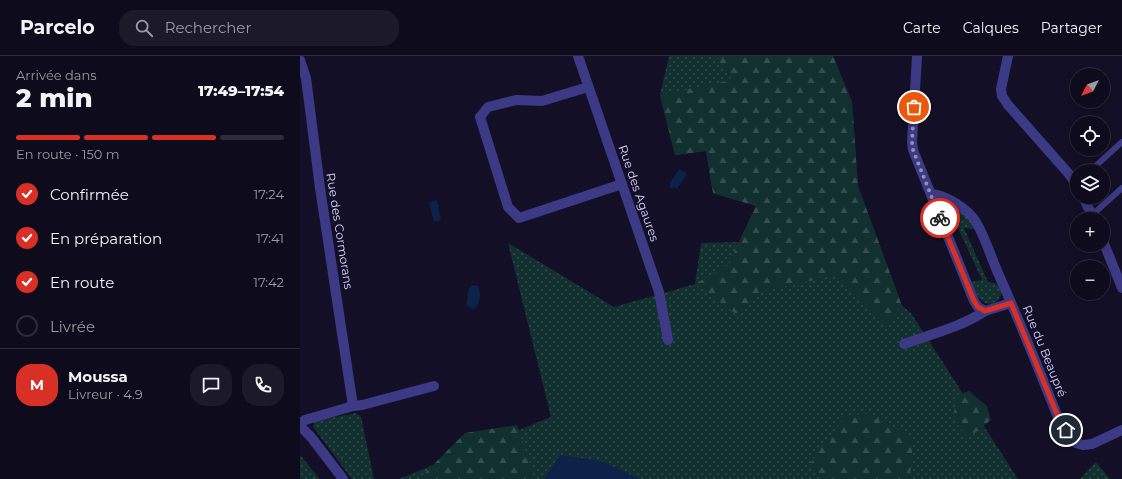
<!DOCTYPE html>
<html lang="fr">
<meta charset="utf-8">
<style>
body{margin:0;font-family:Montserrat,sans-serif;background:#1c1929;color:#f1f3f6;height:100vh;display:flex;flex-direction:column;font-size:15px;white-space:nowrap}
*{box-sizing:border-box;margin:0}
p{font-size:13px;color:#9b9ba3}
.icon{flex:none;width:22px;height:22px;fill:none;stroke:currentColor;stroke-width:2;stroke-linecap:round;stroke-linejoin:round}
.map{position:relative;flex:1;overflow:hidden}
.side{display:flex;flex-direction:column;background:#0e0b1c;width:300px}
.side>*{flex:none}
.needle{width:26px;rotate:228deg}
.controls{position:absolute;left:770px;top:12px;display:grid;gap:8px}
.controls a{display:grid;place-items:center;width:40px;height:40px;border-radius:50%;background:#0e0b1c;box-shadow:0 2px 10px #0003,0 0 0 1px #2e2b3b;font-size:20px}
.pin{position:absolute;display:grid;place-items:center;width:34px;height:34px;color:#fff;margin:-17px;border:2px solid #fff;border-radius:50%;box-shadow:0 1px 4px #0007}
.courier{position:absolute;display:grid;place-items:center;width:40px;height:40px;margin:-20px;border:3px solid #d93025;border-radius:50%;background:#fff;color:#222;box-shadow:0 1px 5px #0007}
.summary em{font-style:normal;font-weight:800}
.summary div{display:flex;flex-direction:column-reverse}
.summary{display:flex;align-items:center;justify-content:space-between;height:68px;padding:0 16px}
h1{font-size:26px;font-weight:800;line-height:30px}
.bar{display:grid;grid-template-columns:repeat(4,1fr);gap:6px 4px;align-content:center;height:48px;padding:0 16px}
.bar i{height:5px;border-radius:3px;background:#2e2b3b}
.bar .current{background:#d93025}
.bar p{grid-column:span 4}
.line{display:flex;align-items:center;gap:10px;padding:0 16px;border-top:1px solid #2e2b3b}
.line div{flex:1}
.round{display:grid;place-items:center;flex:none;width:42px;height:42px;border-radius:16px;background:#1c1929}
ol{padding:0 16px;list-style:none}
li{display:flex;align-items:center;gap:12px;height:44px}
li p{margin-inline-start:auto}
li .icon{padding:4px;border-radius:50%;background:#d93025;color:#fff;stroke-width:4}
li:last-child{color:#9b9ba3}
li i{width:22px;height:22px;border:2px solid #2e2b3b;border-radius:50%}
header{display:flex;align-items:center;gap:24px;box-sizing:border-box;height:56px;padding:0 20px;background:#0e0b1c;border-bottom:1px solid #2e2b3b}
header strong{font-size:19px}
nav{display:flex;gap:22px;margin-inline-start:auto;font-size:14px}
.search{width:280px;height:36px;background:#1c1929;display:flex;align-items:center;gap:10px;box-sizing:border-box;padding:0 14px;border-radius:16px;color:#9b9ba3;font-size:15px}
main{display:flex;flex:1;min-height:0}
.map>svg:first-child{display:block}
.grass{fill:url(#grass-dots)}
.forest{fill:url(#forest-firs)}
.water{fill:#0c2248}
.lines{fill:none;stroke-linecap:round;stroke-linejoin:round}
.service{stroke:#3d3a85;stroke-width:6}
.minor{stroke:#3d3a85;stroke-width:10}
.tertiary{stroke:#3d3a85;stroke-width:10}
.done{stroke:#948fb3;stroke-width:4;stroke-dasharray:0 7.2}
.route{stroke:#d93025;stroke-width:5}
.labels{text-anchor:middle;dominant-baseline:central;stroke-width:3;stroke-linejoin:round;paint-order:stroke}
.street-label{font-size:12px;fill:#d9d4ff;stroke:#130f26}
</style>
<header>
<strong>Parcelo</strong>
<div class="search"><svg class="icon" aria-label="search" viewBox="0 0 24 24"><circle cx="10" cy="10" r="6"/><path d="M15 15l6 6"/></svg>Rechercher</div>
<nav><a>Carte</a><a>Calques</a><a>Partager</a></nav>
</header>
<main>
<section class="side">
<div class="summary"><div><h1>2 min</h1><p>Arrivée dans</p></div><em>17:49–17:54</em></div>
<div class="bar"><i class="current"></i><i class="current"></i><i class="current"></i><i></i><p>En route · 150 m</p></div>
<ol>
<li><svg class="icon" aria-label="check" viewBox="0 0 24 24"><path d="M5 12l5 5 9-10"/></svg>Confirmée<p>17:24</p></li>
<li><svg class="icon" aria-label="check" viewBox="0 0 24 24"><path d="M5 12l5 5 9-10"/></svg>En préparation<p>17:41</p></li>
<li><svg class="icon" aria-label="check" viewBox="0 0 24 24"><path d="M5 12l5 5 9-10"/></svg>En route<p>17:42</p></li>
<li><i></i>Livrée</li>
</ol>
<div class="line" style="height:72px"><b class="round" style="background:#d93025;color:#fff">M</b><div><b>Moussa</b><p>Livreur · 4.9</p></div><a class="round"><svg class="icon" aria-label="chat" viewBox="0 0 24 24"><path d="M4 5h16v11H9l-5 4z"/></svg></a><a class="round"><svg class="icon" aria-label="phone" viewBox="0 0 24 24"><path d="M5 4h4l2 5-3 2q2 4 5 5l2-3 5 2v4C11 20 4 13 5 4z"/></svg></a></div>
</section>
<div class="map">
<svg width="822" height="423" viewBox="0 0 822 423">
<defs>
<pattern id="grass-dots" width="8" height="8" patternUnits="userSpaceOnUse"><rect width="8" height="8" fill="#12302f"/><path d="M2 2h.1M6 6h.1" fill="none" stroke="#344d4e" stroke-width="1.8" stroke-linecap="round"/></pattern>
<pattern id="forest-firs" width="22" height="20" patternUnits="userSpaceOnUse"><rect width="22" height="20" fill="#12302f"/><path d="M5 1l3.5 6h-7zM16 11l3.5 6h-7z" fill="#344d4e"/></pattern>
</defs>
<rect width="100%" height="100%" fill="#130f26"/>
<g class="grass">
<path d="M369 0H533L552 46 558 130 602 250 611 257 718 423H99L251 361 208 187 314 251 395 228 401 187 439 186 456 150 413 137 406 95 375 99 360 39Z"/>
<path d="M646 146 652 148 671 164 674 173 664 172 688 226 698 228C699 231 701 234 701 237 701 246 689 251 682 245 676 241 674 232 671 226L682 224 657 170 646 169 640 152 642 148Z"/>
<path d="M56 357 61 361 74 423H52L13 371 14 366 20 364Z"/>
<path d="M0 399 19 422V423H0Z"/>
<path d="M796 406 810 423H780Z"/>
</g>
<g class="forest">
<path d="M416 0H533L552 46 558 130 602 250 586 270 537 219 459 236 439 260 395 228 429 208 456 150 413 137 406 95 375 99 360 39 432 24Z"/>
<path d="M669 335 687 350 691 364 668 382 653 363 657 339Z"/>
<path d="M568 358 613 382 610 423H520L510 408 523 389 547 359Z"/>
<path d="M217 369 233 416 232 423H119L165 377Z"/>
</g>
<g class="water">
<path d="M379 113 387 118 377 133 374 131 372 133 370 131V127Z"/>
<path d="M137 144 141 164 134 166 129 146Z"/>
<path d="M172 229 178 230C182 239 180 246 174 254L166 249C169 242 165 236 172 229Z"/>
<path d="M260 399 301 405 340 423H244Z"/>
</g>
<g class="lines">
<g class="service">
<path d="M790 115 822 86"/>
<path d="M792 159 822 132"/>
</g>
<g class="minor">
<path d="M278 0 359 236 368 284"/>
<path d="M617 0 612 86 613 94 674 245 678 251 685 255 711 247"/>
<path d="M708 0 701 33 702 40 708 49 769 118 777 130"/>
<path d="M0 4 6 22 20 132 53 350"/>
<path d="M288 31 242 45 216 44 188 51 180 61 208 151 219 162 322 128"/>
<path d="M631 138C646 139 668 153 676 166 685 181 691 201 698 217 719 264 738 311 757 359L761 367 776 387 783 389 792 388 822 374"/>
<path d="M783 141 794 163"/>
<path d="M803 185 822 232"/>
<path d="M604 288C631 278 661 271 685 255"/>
<path d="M0 368 5 364 53 350 62 349 134 330"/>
</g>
<path class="tertiary" d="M0 370 11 381 43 423"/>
</g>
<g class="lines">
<path class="done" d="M614 51 612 86 613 94 640 162"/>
<path class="route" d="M640 162 674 245 678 251 685 255 711 247 757 358 761 367 766 374"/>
</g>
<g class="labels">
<g class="street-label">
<text transform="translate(339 137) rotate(71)">Rue des Agaures</text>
<text transform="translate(40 175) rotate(81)">Rue des Cormorans</text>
<text transform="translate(745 295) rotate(68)">Rue du Beaupré</text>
</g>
</g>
</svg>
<div class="controls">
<a><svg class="needle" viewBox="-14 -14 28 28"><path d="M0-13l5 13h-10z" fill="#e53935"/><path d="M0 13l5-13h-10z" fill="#9b9ba3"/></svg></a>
<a><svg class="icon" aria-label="locate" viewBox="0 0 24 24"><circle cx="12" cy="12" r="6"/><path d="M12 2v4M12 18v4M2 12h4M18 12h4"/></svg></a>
<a><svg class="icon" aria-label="layers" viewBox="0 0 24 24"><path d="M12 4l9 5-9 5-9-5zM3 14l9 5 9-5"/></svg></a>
<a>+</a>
<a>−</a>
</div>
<div class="pin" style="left:614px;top:51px;background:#ea580c"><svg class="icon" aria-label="bag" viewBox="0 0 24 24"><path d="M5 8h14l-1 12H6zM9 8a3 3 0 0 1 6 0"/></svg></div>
<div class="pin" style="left:766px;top:374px;background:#1f2937"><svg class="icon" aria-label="home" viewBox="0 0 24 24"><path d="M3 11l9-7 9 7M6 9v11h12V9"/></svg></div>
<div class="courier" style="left:640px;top:162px"><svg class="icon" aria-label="bike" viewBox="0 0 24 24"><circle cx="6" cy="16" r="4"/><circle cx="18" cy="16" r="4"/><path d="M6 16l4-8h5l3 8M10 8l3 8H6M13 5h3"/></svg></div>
</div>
</main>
